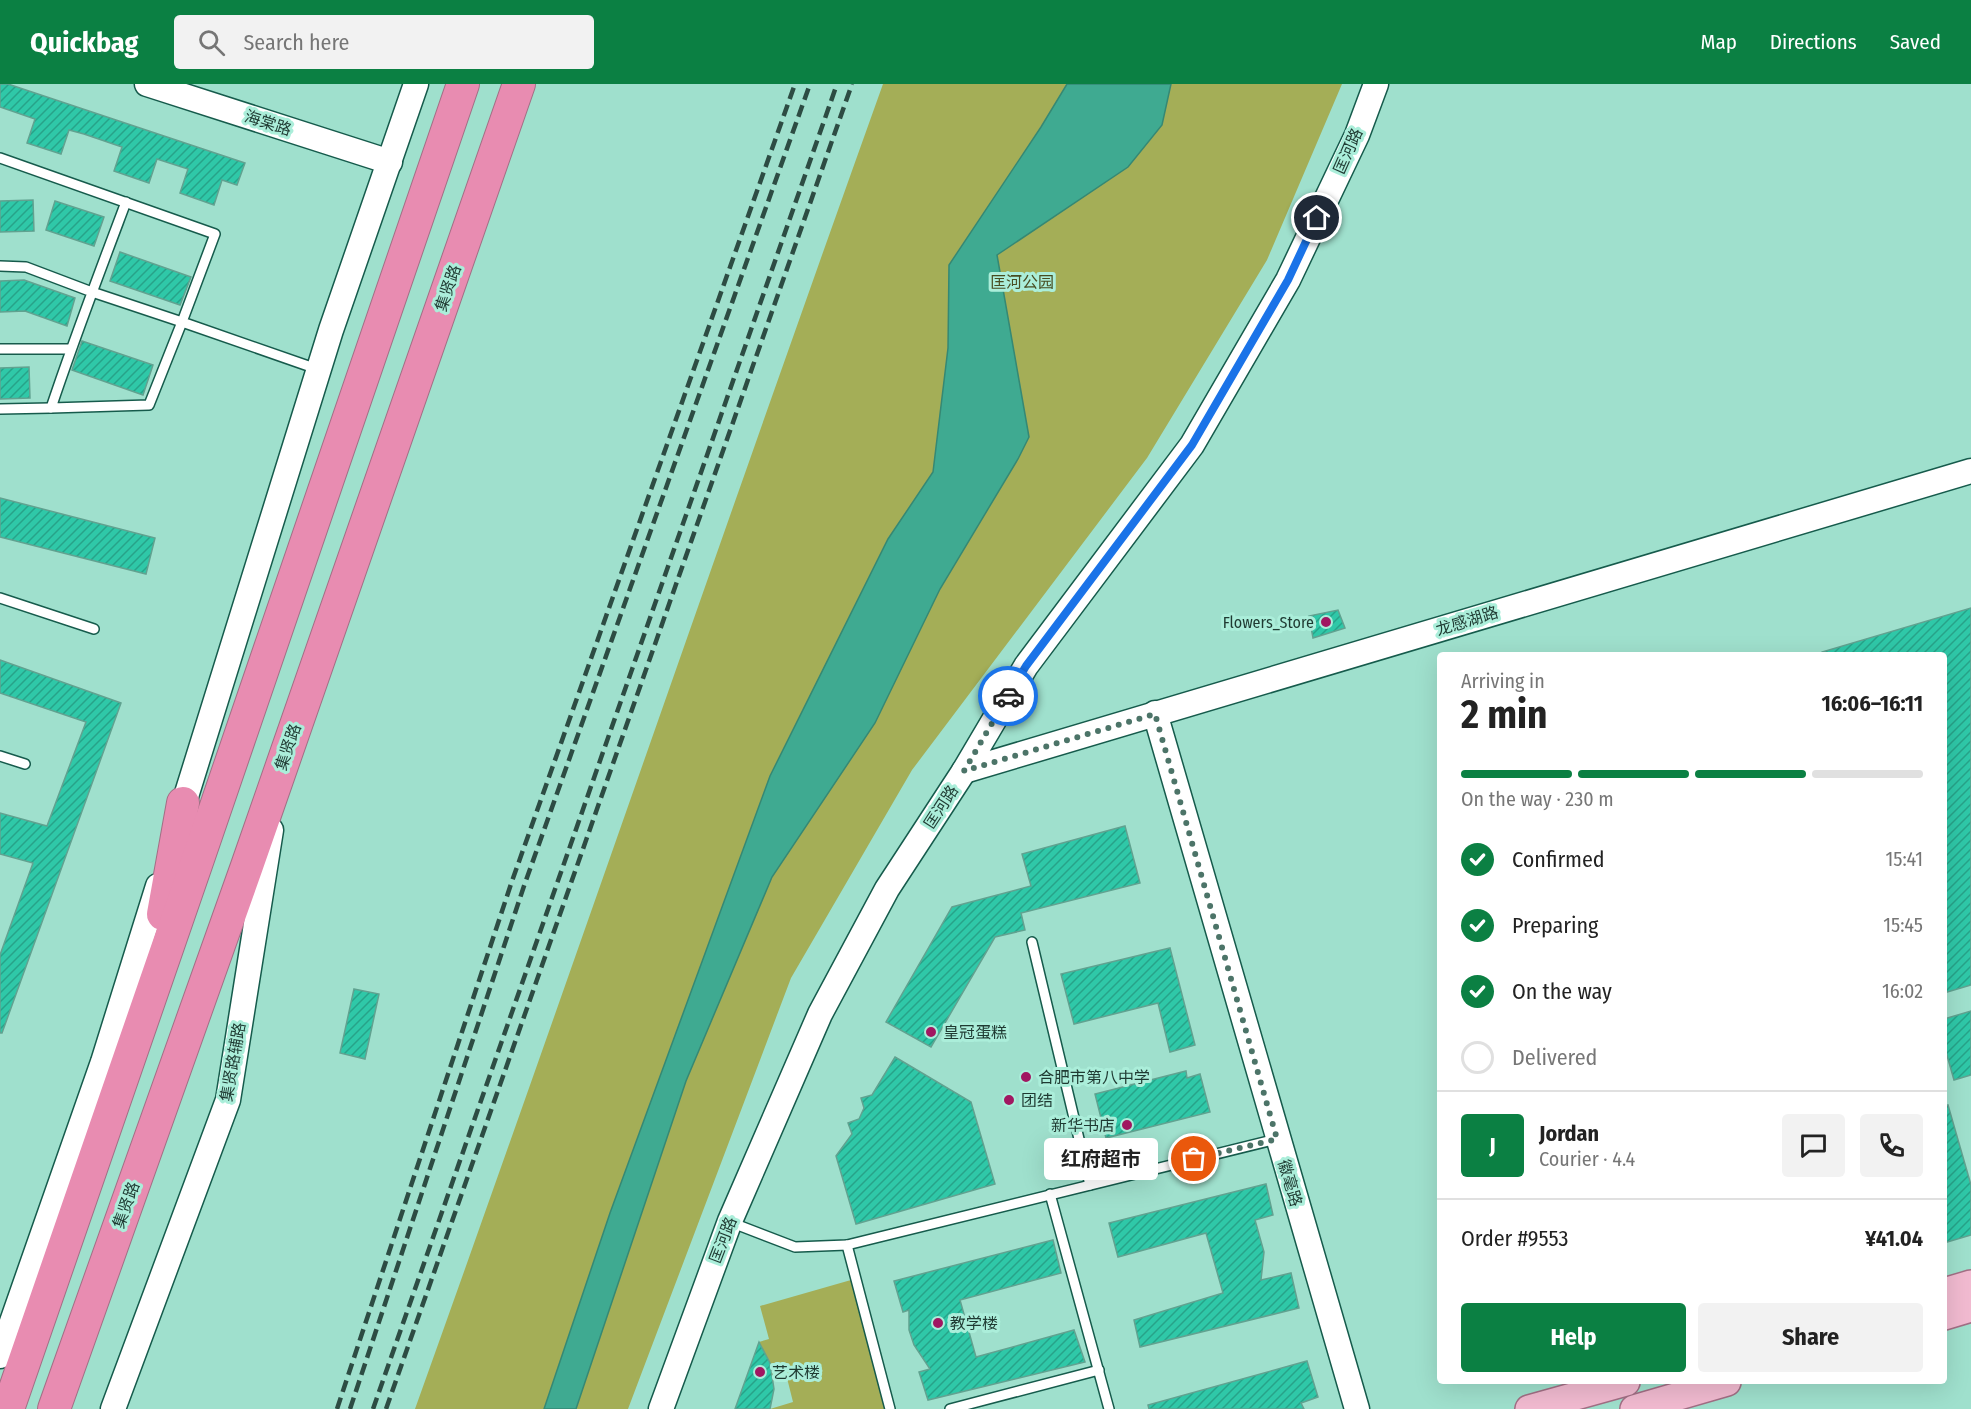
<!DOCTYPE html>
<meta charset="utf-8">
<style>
body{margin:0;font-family:"Fira Sans Condensed","Noto Sans SC",sans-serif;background:#f2f2f2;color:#222;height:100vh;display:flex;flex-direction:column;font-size:22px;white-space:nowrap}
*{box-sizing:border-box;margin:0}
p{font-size:20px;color:#767676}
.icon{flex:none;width:33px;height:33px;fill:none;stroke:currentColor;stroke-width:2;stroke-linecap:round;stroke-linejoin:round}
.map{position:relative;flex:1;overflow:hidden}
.panel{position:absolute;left:1437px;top:568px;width:510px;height:732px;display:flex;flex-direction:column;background:#fff;border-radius:6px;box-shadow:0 6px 24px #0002}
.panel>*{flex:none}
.pin{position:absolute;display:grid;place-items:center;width:51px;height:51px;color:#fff;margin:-26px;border:3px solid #fff;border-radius:50%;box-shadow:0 2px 6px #0007}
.courier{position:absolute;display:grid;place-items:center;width:60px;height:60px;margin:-30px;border:4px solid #1a73e8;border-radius:50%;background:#fff;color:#222;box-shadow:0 2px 8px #0007}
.bubble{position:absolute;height:42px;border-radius:6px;background:#fff;box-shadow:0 6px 24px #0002;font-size:20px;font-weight:700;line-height:42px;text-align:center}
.overview em{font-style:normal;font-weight:700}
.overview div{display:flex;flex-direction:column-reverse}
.overview{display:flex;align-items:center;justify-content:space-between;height:102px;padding:0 24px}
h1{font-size:39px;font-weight:700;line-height:45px}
.bar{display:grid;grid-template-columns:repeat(4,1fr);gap:9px 6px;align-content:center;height:72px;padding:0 24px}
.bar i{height:8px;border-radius:4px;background:#e0e0e0}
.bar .selected{background:#0b8043}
.bar p{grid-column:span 4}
.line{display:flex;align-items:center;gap:15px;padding:0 24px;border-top:2px solid #e0e0e0}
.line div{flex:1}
.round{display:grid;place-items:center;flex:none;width:63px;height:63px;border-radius:6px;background:#f2f2f2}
ol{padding:0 24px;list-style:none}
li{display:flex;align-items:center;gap:18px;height:66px}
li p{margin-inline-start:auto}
li .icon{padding:6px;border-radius:50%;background:#0b8043;color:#fff;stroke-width:4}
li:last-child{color:#767676}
li i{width:33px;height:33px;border:3px solid #e0e0e0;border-radius:50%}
.primary-button{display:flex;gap:12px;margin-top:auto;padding:12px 24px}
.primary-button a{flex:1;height:69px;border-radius:6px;background:#0b8043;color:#fff;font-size:24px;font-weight:700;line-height:69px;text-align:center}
.primary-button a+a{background:#f2f2f2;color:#222}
header{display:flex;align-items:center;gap:36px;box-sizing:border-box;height:84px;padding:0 30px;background:#0b8043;color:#fff}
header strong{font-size:28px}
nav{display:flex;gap:33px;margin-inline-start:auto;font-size:21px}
.search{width:420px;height:54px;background:#f2f2f2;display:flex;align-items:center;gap:15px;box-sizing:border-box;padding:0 21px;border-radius:6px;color:#767676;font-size:22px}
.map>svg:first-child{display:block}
.green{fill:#a4ae57}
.water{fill:#3faa91;stroke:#358874;stroke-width:1.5}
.building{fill:url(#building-hatch);stroke:#61a290;stroke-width:1.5}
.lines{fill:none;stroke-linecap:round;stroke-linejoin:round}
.lane-casing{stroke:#165b4c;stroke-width:12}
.secondary-casing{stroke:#165b4c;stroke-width:27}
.primary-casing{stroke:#a26f85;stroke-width:30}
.highway-casing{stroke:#a26f85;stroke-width:34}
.lane{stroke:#fff;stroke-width:9}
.secondary{stroke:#fff;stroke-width:24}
.primary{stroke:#f1bad0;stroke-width:27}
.highway{stroke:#e88cb1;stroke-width:32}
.rail{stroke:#2d4c43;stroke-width:4.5;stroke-dasharray:12 6;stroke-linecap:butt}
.done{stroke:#4c7468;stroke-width:6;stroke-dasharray:0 10.8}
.route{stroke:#1a73e8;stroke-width:8}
.poi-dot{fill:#a11761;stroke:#abeeda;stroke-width:2}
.labels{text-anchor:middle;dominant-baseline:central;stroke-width:6;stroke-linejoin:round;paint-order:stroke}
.street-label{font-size:16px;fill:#1f3a32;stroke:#abeeda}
.park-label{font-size:16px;fill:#484d22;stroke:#abeeda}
.poi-label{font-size:16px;fill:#1f3a32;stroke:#abeeda;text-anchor:start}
</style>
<header>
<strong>Quickbag</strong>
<div class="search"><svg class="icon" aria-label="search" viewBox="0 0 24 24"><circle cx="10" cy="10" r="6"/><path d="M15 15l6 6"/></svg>Search here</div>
<nav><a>Map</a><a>Directions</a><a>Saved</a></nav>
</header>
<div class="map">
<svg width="1971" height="1325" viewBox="0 0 1971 1325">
<defs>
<pattern id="building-hatch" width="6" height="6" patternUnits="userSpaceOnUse" patternTransform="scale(1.5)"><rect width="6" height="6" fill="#2fc8a8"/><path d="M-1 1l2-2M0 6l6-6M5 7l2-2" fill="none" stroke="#27a389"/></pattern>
</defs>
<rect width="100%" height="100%" fill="#9fe0cd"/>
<g class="green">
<path d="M883 0H1342L1267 176 1147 374 912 686 791 894 628 1325H415C573 884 725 441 883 0Z"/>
<path d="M851 1196 885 1325H770L793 1318 787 1294 773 1297 770 1279 759 1258 769 1255 760 1222Z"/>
</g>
<path class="water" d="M1067 0H1171L1162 41 1128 83 997 171 1029 353 1018 375 940 505 875 639 772 793 686 997 576 1325H544L610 1129 770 692 888 455 933 388 948 264 949 181 1041 43Z"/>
<g class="building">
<path d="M0 0H8L245 79 237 101 222 96 214 121 180 109 188 85 157 75 149 99 114 87 122 63 84 50 69 46 61 70 27 59 35 35 0 23Z"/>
<path d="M33 116 34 147 0 148V117Z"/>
<path d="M55 117 104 133 94 162 46 146Z"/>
<path d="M120 168 191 193 180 221 110 197Z"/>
<path d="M24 196 75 214 67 242 25 227 0 228V197Z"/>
<path d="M82 257 153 281 143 311 72 286Z"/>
<path d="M29 283 30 314 0 315V284Z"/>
<path d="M0 414 155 454 146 490 0 453Z"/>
<path d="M1971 524V901L1944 909V572H1822V568Z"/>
<path d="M1338 526 1345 544 1313 554 1309 532Z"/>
<path d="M0 576 121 619 2 949H0V871L33 779 0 770V729L47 742 86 638 0 609Z"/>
<path d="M1125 742 1140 799 1021 829 1025 846 995 853 931 963 886 938 952 823 1031 802 1022 770Z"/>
<path d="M1170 864 1195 961 1170 968 1158 919 1074 940 1061 890Z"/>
<path d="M354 905 379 910 365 975 340 969Z"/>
<path d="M1971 927V991L1954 996 1944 961V935Z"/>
<path d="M895 973 971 1018 995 1100 856 1140 836 1072 852 1050 848 1039 859 1035 864 1024 861 1014 872 1011Z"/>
<path d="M1186 987 1187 994 1200 990 1210 1028 1106 1054 1095 1010Z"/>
<path d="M1948 1021 1971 1101V1151L1944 1159V1022Z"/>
<path d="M1266 1100 1273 1131 1255 1136 1264 1168 1261 1196 1291 1189 1299 1224 1140 1263 1134 1236 1223 1209 1206 1149 1118 1173 1109 1139Z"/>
<path d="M1053 1156 1061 1189 960 1216 976 1273 1074 1246 1085 1278 928 1316 919 1288 930 1285 914 1261 909 1246V1226L903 1228 894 1197Z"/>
<path d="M759 1258 770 1279 774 1305 770 1325H735Z"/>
<path d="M1307 1277 1318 1313 1301 1319 1304 1325H1149L1148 1321Z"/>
</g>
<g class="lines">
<g class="lane-casing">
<g id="lane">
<path d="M0 74 215 150 182 238 317 285"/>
<path d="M0 182 26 183 92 208 182 238 149 321 51 324C74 255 100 187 126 118"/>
<path d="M0 265H70"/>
<path d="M0 325 51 324"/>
<path d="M0 514 94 545"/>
<path d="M0 672 25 680"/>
<path d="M1032 858 1090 1101"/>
<path d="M1050 1110 1109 1325"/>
<path d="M730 1138 795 1163 847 1161 1277 1055"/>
<path d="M847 1161 890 1325"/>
<path d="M950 1325 1099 1286"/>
</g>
</g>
<g class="secondary-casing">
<g id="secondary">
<path d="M147 0 390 78"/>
<path d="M1155 629 1357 1325"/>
<path d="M964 687 1971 387"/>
<path d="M179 735 331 246 416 0"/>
<path d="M0 1272 103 978 158 802"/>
<path d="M113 1325 228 1016 271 746"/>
<path d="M661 1325 730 1137 820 930 887 805 964 687 1026 582 1192 361 1288 196 1357 51 1376 0"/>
</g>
</g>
<g class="primary-casing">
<g id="primary">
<path d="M1944 1208 1971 1200"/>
<path d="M1944 1232 1971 1224"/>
<path d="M1529 1325 1626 1298"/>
<path d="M1634 1325 1727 1298"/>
</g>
</g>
<g class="highway-casing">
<g id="highway">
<path d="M163 830 183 719"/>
<path d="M8 1325 198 775 463 0"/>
<path d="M54 1325 247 782 519 0"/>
</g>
</g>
<use href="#lane" class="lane"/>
<use href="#secondary" class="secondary"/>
<use href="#primary" class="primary"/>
<use href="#highway" class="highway"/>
<g class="rail">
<path d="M337 1325 511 800 795 0"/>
<path d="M350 1325 524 802 810 0"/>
<path d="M373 1325 837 0"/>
<path d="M386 1325 852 0"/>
</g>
</g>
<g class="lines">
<path class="done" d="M1008 612 964 687 1155 630 1277 1055 1194 1075"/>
<path class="route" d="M1008 612 1026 582 1192 361 1288 196 1317 134"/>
</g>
<g class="poi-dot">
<circle cx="1326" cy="538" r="6"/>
<circle cx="931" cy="948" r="6"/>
<circle cx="1026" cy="993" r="6"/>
<circle cx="1009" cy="1016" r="6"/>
<circle cx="1127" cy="1041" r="6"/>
<circle cx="938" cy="1239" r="6"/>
<circle cx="760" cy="1288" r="6"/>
</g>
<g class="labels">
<g class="street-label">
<text transform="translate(268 39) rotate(18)">海棠路</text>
<text transform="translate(1348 67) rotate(-66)">匡河路</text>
<text transform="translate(448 204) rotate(-71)">集贤路</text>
<text transform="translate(1467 537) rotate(-17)">龙感湖路</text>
<text transform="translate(288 663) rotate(-71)">集贤路</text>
<text transform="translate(941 723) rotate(-57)">匡河路</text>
<text transform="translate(233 978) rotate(-80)">集贤路辅路</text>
<text transform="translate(1290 1099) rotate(74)">徽毫路</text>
<text transform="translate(126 1121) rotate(-70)">集贤路</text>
<text transform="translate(723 1156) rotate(-69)">匡河路</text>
</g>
<g class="park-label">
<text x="1022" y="198">匡河公园</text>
</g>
<g class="poi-label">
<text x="1314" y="538" text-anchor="end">Flowers_Store</text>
<text x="943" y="948">皇冠蛋糕</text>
<text x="1038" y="993">合肥市第八中学</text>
<text x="1021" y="1016">团结</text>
<text x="1115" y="1041" text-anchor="end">新华书店</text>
<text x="950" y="1239">教学楼</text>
<text x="772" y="1288">艺术楼</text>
</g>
</g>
</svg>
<div class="pin" style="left:1194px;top:1075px;background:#ea580c"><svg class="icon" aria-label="bag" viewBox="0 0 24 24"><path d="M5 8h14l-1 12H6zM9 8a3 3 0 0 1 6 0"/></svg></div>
<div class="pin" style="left:1317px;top:134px;background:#1f2937"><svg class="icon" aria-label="home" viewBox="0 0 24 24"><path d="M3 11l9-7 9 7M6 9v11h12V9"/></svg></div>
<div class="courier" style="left:1008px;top:612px"><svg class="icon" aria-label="car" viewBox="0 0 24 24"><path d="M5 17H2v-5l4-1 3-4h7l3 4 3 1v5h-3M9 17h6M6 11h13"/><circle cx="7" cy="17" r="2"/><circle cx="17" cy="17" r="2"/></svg></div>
<div class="bubble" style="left:1044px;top:1054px;width:114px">红府超市</div>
<section class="panel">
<div class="overview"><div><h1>2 min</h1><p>Arriving in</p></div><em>16:06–16:11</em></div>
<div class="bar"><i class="selected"></i><i class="selected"></i><i class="selected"></i><i></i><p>On the way · 230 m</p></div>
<ol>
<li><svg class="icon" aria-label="check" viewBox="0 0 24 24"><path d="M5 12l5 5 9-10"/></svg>Confirmed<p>15:41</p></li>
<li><svg class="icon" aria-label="check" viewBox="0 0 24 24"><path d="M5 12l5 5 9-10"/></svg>Preparing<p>15:45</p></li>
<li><svg class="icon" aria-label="check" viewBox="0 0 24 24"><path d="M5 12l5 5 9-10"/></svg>On the way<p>16:02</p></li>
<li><i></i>Delivered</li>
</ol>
<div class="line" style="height:108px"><b class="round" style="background:#0b8043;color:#fff">J</b><div><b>Jordan</b><p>Courier · 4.4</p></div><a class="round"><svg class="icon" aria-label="chat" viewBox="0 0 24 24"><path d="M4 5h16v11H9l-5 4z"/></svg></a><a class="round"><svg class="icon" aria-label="phone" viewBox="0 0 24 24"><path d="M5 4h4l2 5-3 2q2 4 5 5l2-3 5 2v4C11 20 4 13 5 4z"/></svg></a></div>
<div class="line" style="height:78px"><div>Order #9553</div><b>¥41.04</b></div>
<div class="primary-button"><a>Help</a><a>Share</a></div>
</section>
</div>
